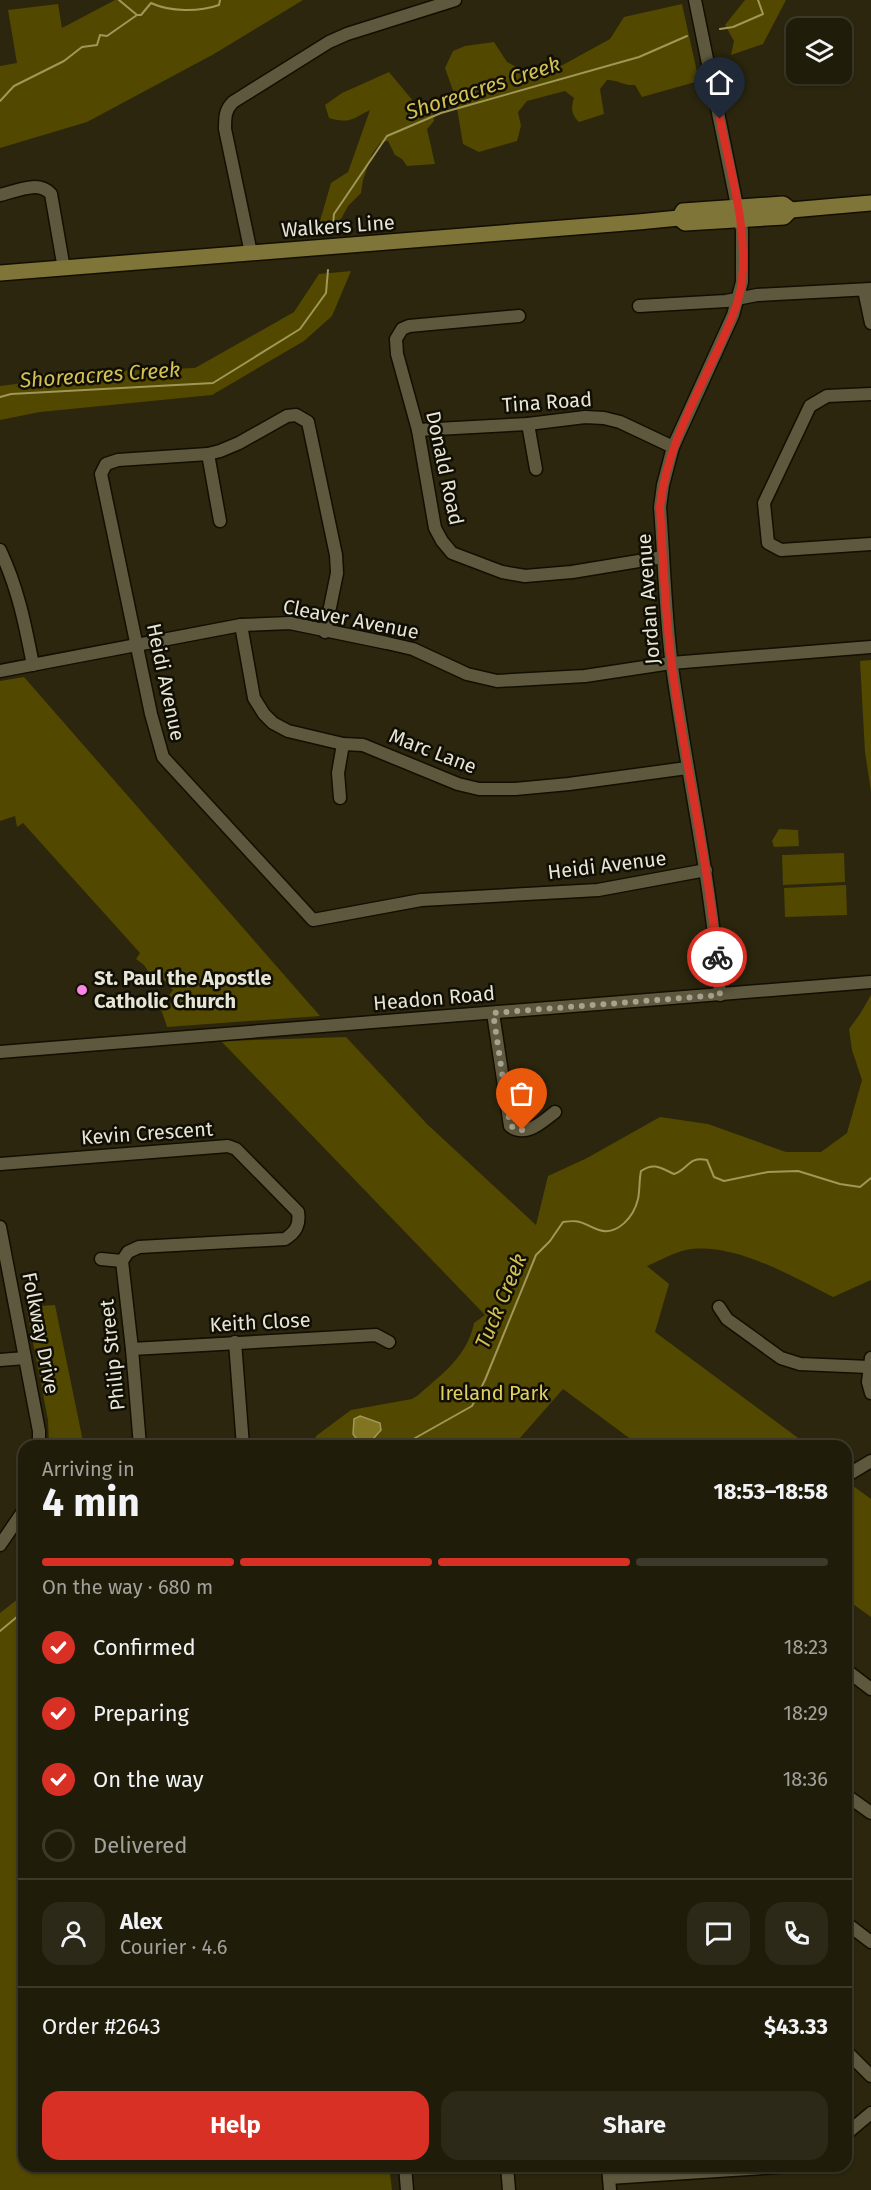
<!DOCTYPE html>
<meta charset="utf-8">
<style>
body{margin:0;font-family:"Fira Sans",sans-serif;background:#2d2918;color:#f1f3f6;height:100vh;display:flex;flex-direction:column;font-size:22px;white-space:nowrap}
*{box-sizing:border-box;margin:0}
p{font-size:20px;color:#a2a19c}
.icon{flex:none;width:33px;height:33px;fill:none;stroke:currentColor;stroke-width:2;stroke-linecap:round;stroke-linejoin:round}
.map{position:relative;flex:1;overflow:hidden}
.side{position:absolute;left:18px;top:1440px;width:834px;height:732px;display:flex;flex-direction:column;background:#201c0a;border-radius:18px;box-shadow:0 2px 4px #0004,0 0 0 2px #3d3a2b}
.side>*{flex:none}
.buttons{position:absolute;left:786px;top:18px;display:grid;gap:12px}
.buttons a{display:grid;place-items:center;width:66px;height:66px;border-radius:12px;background:#201c0a;box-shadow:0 2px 4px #0004,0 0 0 2px #3d3a2b;font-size:30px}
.pin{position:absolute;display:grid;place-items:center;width:51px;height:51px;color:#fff;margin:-62px -26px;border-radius:50% 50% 50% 0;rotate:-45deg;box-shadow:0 0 6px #0007}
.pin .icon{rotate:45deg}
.courier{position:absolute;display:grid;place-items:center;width:60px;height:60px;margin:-30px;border:4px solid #d93025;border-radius:50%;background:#fff;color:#222;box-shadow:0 2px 8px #0007}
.summary em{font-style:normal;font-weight:700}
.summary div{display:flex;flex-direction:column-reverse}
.summary{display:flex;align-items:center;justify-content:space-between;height:102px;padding:0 24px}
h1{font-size:39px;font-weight:700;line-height:45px}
.bar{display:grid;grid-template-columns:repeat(4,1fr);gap:9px 6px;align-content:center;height:72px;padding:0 24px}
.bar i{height:8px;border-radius:4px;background:#3d3a2b}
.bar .on{background:#d93025}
.bar p{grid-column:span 4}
.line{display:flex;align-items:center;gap:15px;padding:0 24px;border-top:2px solid #3d3a2b}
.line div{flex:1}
.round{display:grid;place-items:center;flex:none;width:63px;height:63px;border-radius:18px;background:#2d2918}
ol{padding:0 24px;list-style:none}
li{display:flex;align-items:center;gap:18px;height:66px}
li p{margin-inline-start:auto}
li .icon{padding:6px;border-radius:50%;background:#d93025;color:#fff;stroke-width:4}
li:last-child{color:#a2a19c}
li i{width:33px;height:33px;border:3px solid #3d3a2b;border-radius:50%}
.button{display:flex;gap:12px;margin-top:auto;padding:12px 24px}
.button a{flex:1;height:69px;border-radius:18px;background:#d93025;color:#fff;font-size:24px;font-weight:700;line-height:69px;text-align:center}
.button a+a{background:#2d2918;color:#f1f3f6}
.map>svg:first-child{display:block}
.green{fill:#524800}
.water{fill:#827522;stroke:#a09758;stroke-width:1.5}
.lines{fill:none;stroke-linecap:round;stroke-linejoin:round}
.stream{stroke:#a09758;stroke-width:2}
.minor-casing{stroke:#130f00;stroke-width:15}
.major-casing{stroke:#130f00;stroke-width:18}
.minor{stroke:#5e593e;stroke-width:12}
.major{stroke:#807538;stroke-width:15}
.done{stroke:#a5a28f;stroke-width:6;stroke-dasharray:0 10.8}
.route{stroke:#d93025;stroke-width:8}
.poi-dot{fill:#fa87e6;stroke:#110f05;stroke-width:2}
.labels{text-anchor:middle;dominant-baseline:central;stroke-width:5;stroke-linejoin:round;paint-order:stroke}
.street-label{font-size:20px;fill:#e7e5d5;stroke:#110f05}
.poi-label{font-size:20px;font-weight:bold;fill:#e7e5d5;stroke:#110f05;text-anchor:start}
.park-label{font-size:20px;fill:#e1cf61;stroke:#110f05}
.water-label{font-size:21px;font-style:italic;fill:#d3c153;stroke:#110f05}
</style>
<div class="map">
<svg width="871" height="2190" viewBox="0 0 871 2190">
<rect width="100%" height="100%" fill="#2b260d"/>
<g class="green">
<path d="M115 0H303L214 54 87 122 0 148V66L17 63 8 10 58 4 62 28Z"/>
<path d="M745 0H786L763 44 731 55 734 41 725 25Z"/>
<path d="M682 4 699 81 642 97 635 85C624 86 618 80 607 80L600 89 604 114 579 122C571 114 571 108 574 98L565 91 527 101 518 112 521 126 517 141 479 152 463 144 455 96 445 68 453 51 465 46 494 42 507 62 522 70 559 67 610 39 624 17Z"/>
<path d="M389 72 419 108 432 110 434 121 427 129 435 164 407 166 402 159 395 155 388 141 381 142 372 154 363 180 361 193 348 206 339 223 325 225 320 221 331 183 348 172 370 110C352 119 350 124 329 118L325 105 342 93Z"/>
<path d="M351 271 332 316 304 341 212 395 40 412 0 420V386L31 382 38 374 195 368 294 312 319 274Z"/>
<path d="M871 660V791L865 752 860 661Z"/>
<path d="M24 677 320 1016 167 1027 160 1006 164 1010 174 1000 169 995 173 990 155 970 150 974 144 965 136 959 140 953 23 823 17 827 15 816 0 821V681Z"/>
<path d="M779 829 798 830 799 846 774 847 772 841Z"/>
<path d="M844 853 845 882 783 885 782 855Z"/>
<path d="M846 885 847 915 785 917 784 888Z"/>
<path d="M871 995V1280L833 1297C794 1277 732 1241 686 1250 673 1253 659 1261 647 1266L669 1284 655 1332 809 1446H640L563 1389 513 1446H313L316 1436 351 1410 412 1399 417 1396C442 1374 467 1357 474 1323L485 1315 221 1041 346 1037 427 1124 536 1225 548 1176 587 1158 660 1117 708 1124 786 1152H821L847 1133 862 1080 852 1050 849 1029 860 1014Z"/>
<path d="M55 1305 84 1446H49L48 1420 26 1307Z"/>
<path d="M849 1483 871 1499V1617L846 1599V1486Z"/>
<path d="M24 1594V2166H389L392 2190H0V1613Z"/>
</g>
<path class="water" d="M360 1416 380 1423 381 1430 373 1439 358 1441 353 1434 354 1419Z"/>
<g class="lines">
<g class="stream">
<path d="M119 0 137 15"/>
<path d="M720 29 733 27 763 14 758 0"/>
<path d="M0 101 14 86 64 61 82 47 97 45 100 35 107 36 137 15H141L151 3C170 12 199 12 219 5L220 0"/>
<path d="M333 225 334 214 387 136 441 113 639 57 687 36"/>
<path d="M0 397 11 394 213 383 300 329 326 293 328 270"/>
<path d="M401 1446 472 1406 485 1380 536 1255 550 1241 563 1222C584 1219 581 1224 599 1230 618 1236 634 1216 638 1199 640 1190 639 1180 641 1171 654 1162 661 1168 674 1174 689 1169 688 1156 707 1160L714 1177 724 1181 768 1172 798 1171 840 1184 860 1187 871 1178"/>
<path d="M0 1631 24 1611"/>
</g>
<g class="minor-casing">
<g id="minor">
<path d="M695 0 742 230V282L733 315 673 447 663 485 660 507C664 559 665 613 672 666 687 776 712 884 720 995"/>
<path d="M0 195C17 191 38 180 51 194L64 269"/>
<path d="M251 253 225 129C225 117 225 110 233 102L329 42 347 34 455 0"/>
<path d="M864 290 871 323"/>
<path d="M639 306 726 301 757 295 871 289"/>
<path d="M519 316 409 326 402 329 396 339 397 354 418 430 435 528 442 541 452 553 502 572 525 576 572 572 663 557"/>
<path d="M871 394 827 396 810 406 764 503 768 543 781 550 871 544"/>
<path d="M528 424 536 469"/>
<path d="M418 430 528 424 585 417 604 418 620 422 673 447"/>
<path d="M208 454 220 521"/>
<path d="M0 550C18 588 25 624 33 665"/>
<path d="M241 625 254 698 264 714 273 723 288 731 343 744 363 745 458 784 479 789H515L569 784 687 768"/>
<path d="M325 632 337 573 336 555 308 422 296 415 287 416 239 443 220 451 208 454 118 460 106 464 101 474 151 714 163 757 313 920 421 900 598 890 706 870"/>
<path d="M0 671 241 625 290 623 387 643 413 649 467 674 497 681 585 676 671 663 871 647"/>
<path d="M340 798 338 773 343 744"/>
<path d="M493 1013 510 1126C526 1138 542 1122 555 1112"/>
<path d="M0 1052 871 982"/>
<path d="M0 1164 228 1146 236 1149 298 1212C300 1225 296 1232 285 1239L139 1247 128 1252 122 1261"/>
<path d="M0 1227 39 1431V1446"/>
<path d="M101 1259 122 1261"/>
<path d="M122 1261 132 1349 140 1446"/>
<path d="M719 1307 727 1319 781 1358 800 1364 869 1367"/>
<path d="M235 1342 243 1446"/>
<path d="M132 1349 376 1335 389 1342"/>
<path d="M871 1358 868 1382 871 1393"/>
<path d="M0 1360 25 1358"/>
<path d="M846 1476 871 1461"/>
<path d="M0 1545 24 1510"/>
<path d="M846 1670 871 1689"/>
<path d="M846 1795 871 1813"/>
<path d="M846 1923 871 1942"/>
<path d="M846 2051 871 2076"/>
<path d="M846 2134 871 2113"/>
<path d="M405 2166 407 2190"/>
<path d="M507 2166 509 2190"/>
<path d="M608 2166 610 2190"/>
<path d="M609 2178 793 2166"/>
</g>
</g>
<g class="major-casing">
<g id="major">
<path d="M679 218 685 223 784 217 791 210"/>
<path d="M0 273 638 222 679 218 683 211 783 204 791 210 871 203"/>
</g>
</g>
<use href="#minor" class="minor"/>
<use href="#major" class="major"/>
</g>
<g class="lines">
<path class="done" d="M522 1130H517L510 1125 493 1013 720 995 717 957"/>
<path class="route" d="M717 957C708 860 685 764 672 667 665 614 663 560 660 507 666 450 694 401 718 349 728 327 739 305 742 281 748 227 730 172 720 119"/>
</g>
<circle class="poi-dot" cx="82" cy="990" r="6"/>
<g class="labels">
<g class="street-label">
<text transform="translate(338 226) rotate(-4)">Walkers Line</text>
<text transform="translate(547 402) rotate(-4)">Tina Road</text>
<text transform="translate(445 468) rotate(78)">Donald Road</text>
<text transform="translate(648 599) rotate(-94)">Jordan Avenue</text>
<text transform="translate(351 619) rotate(11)">Cleaver Avenue</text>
<text transform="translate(166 682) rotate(78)">Heidi Avenue</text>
<text transform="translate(433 751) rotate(21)">Marc Lane</text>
<text transform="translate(607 865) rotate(-7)">Heidi Avenue</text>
<text transform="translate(434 998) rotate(-5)">Headon Road</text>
<text transform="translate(147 1133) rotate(-4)">Kevin Crescent</text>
<text transform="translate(260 1322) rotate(-3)">Keith Close</text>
<text transform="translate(41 1333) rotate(79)">Folkway Drive</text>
<text transform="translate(112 1355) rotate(-96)">Philip Street</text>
</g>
<g class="poi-label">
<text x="94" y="978">St. Paul the Apostle<tspan x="94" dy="23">Catholic Church</tspan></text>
</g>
<g class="park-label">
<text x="494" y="1393">Ireland Park</text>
</g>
<g class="water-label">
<text transform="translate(483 88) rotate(-18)">Shoreacres Creek</text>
<text transform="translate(100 375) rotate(-4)">Shoreacres Creek</text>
<text transform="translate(501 1301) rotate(-67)">Tuck Creek</text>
</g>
</g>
</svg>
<div class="buttons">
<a><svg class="icon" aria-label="layers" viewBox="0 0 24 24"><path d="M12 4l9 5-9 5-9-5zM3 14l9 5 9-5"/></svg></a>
</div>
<div class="pin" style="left:522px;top:1130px;background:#ea580c"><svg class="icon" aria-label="bag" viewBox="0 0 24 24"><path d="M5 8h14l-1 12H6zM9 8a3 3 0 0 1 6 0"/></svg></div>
<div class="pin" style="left:720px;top:119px;background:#1f2937"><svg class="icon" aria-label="home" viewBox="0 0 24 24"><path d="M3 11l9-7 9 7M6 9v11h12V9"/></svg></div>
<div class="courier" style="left:717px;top:957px"><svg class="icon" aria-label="bike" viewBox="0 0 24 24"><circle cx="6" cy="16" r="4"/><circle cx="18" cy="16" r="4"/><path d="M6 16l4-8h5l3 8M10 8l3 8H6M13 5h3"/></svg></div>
<section class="side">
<div class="summary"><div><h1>4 min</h1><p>Arriving in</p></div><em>18:53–18:58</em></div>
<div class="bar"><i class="on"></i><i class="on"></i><i class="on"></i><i></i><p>On the way · 680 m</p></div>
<ol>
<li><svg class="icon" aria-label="check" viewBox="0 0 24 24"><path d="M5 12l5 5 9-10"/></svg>Confirmed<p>18:23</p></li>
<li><svg class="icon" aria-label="check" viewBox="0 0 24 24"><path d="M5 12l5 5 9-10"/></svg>Preparing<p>18:29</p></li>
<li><svg class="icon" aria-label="check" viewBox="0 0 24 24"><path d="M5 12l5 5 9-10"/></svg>On the way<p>18:36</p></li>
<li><i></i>Delivered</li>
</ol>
<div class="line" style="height:108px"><a class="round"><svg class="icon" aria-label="person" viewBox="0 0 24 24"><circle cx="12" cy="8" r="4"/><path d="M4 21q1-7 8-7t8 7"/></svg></a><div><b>Alex</b><p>Courier · 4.6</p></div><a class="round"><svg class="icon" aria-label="chat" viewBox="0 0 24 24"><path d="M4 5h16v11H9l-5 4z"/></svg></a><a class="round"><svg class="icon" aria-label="phone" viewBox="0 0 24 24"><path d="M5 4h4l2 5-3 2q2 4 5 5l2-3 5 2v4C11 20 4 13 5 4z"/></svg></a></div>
<div class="line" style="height:78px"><div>Order #2643</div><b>$43.33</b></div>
<div class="button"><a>Help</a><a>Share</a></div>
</section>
</div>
